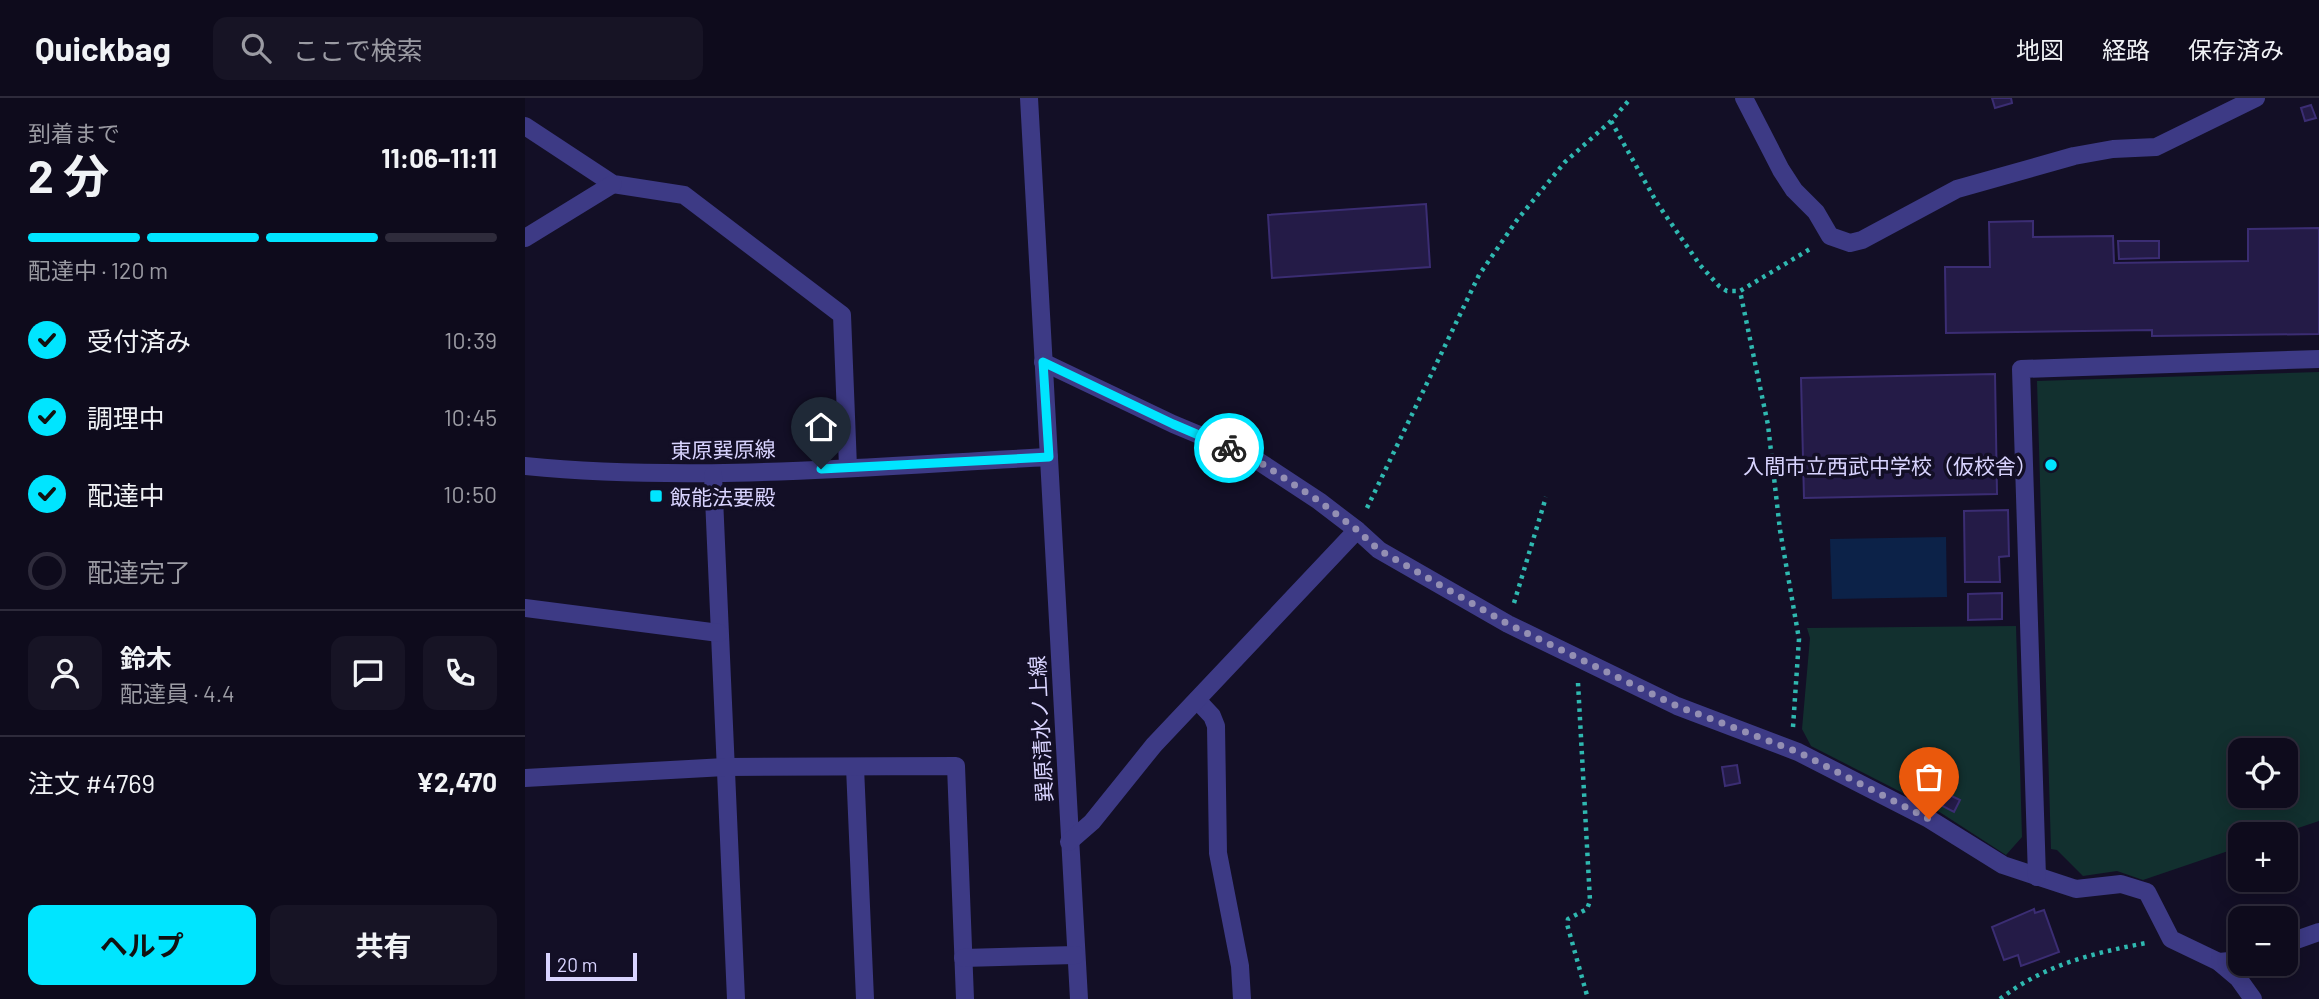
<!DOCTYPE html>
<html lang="ja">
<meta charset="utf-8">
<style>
body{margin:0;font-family:Barlow,"Noto Sans JP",sans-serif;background:#171425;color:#f1f3f6;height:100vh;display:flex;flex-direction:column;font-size:26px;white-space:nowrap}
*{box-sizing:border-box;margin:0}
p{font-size:23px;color:#9b9ba3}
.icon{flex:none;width:38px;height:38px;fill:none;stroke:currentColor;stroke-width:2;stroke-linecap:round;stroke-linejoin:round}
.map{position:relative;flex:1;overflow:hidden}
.side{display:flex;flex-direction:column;background:#0e0b1c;width:525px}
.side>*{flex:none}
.fabs{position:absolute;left:1703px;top:640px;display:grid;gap:14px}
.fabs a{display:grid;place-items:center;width:70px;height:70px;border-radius:14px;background:#0e0b1c;box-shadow:0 4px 18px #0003,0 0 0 2px #2e2b3b;font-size:35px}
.scale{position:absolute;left:21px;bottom:18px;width:91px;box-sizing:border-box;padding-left:7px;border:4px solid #d9d4ff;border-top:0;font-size:19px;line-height:24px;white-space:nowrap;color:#d9d4ff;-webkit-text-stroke:5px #130f26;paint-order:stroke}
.pin{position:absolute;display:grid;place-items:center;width:60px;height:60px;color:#fff;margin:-72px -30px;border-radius:50% 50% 50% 0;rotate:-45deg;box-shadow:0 0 7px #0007}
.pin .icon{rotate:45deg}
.courier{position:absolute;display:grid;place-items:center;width:70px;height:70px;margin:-35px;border:5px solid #00e5ff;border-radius:50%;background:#fff;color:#222;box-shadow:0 2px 9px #0007}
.summary em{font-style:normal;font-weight:700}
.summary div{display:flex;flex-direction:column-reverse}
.summary{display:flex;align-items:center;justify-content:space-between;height:119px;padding:0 28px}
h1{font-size:46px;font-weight:700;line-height:52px}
.bar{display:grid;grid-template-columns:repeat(4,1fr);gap:10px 7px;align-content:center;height:84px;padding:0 28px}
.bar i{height:9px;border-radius:5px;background:#2e2b3b}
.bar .active{background:#00e5ff}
.bar p{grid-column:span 4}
.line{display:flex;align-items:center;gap:18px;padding:0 28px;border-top:2px solid #2e2b3b}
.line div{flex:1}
.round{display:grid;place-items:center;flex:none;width:74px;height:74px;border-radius:14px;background:#171425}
ol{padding:0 28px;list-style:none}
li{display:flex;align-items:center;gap:21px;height:77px}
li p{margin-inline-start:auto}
li .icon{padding:7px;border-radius:50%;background:#00e5ff;color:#111;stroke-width:4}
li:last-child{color:#9b9ba3}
li i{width:38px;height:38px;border:4px solid #2e2b3b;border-radius:50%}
.action{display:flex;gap:14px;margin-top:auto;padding:14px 28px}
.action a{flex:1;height:80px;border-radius:14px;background:#00e5ff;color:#111;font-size:28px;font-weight:700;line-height:80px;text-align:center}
.action a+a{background:#171425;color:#f1f3f6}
header{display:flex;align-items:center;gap:42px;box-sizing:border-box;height:98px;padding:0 35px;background:#0e0b1c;border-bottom:2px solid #2e2b3b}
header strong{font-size:33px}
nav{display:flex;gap:38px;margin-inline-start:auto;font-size:24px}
.search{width:490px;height:63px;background:#171425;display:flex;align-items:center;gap:18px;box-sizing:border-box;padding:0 24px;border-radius:14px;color:#9b9ba3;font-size:26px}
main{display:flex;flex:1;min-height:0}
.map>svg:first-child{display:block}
.green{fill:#12302f;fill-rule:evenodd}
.water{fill:#0c2248}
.building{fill:#241b47;stroke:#3b2d73;stroke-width:2}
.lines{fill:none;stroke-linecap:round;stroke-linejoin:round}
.path{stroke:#2fb8b0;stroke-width:4.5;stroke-dasharray:3.5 5;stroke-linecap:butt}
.minor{stroke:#3d3a85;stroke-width:18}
.done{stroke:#948fb3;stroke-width:7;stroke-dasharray:0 12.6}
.route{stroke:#00e5ff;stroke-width:9}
.poi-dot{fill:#00e5ff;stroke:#130f26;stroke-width:2.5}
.labels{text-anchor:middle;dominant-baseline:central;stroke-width:7;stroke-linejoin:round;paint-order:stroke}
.street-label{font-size:21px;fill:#d9d4ff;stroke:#130f26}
.poi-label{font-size:21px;fill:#d9d4ff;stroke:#130f26;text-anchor:end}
</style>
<header>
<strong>Quickbag</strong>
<div class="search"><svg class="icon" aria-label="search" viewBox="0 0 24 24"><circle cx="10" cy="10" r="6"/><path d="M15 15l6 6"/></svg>ここで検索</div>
<nav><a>地図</a><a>経路</a><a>保存済み</a></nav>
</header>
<main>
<section class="side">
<div class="summary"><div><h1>2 分</h1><p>到着まで</p></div><em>11:06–11:11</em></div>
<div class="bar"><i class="active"></i><i class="active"></i><i class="active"></i><i></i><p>配達中 · 120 m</p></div>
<ol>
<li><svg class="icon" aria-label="check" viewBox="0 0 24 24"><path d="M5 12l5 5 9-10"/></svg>受付済み<p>10:39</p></li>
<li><svg class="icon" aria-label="check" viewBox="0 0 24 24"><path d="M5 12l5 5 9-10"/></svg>調理中<p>10:45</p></li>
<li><svg class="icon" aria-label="check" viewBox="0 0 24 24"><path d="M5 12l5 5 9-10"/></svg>配達中<p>10:50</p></li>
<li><i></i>配達完了</li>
</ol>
<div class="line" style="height:126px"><a class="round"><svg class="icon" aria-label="person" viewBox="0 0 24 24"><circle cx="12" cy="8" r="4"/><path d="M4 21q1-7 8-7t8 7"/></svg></a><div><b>鈴木</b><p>配達員 · 4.4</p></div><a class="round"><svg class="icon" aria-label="chat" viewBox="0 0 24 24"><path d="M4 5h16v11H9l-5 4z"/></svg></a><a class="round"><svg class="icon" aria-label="phone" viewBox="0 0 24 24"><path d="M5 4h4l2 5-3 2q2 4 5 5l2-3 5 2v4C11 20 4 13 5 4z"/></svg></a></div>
<div class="line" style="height:91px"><div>注文 #4769</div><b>¥2,470</b></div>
<div class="action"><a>ヘルプ</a><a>共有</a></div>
</section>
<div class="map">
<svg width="1794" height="901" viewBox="0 0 1794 901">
<rect width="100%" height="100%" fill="#130f26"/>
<g class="green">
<path d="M1794 274V723L1752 737H1715V749L1618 782 1592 773 1558 778 1532 752 1526 751 1512 283ZM1715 653H1760V698H1715Z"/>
<path d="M1491 528 1497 739 1481 757 1413 713 1286 648 1277 631 1285 540 1282 530Z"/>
</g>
<path class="water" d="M1421 439 1422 499 1307 501 1305 441Z"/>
<g class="building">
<path d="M1467 0H1486L1487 5 1470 10Z"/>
<path d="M1786 7 1791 20 1780 23 1776 10Z"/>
<path d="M901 106 905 169 747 180 743 117Z"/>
<path d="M1508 123V139L1588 138 1589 165 1723 163V131L1794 130V236L1627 238V232L1421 235 1420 169H1465L1464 124Z"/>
<path d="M1593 143H1634V160L1594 161Z"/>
<path d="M1470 276 1472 396 1279 400 1276 280Z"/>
<path d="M1483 412 1484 458 1474 459 1475 484H1440L1439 413Z"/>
<path d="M1477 495V521L1443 522V496Z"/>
<path d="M1212 667 1215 685 1200 688 1197 669Z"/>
<path d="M1408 689 1435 702 1429 714 1402 700Z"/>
<path d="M1509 811 1510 815 1519 812 1534 854 1496 868 1493 857 1479 862 1467 829Z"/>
</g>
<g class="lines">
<g class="path">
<path d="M1086 23 1132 105 1175 167 1194 188 1202 193H1215"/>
<path d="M842 410 954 177 992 122 1040 64 1086 23 1106 0"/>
<path d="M989 505 1021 399"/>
<path d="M1053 585 1065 803 1062 811 1043 821 1042 826 1063 901"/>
<path d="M1268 629 1274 541 1255 432 1243 327 1215 193 1285 151"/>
<path d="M1475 901C1519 867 1568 855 1621 845"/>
</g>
<g class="minor">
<path d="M504 0 554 901"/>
<path d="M1219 0 1256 72 1269 92 1291 114 1305 138 1325 145 1337 142 1432 91 1549 58 1588 51 1631 49 1731 0"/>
<path d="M0 28 88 86 159 97 317 217 323 369"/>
<path d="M0 140 88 86"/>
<path d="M518 264 648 326 727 359 794 403 832 432 854 452 983 526 1152 608 1273 654 1404 721 1478 767 1551 791 1596 786 1622 794 1646 841 1694 864 1713 880 1728 901"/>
<path d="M0 368C174 385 349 368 524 359"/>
<path d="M188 377 211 901"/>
<path d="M0 510 194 535"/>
<path d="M672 602 687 618 691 628 693 755 715 868 717 901"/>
<path d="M330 669 340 901"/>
<path d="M0 680 200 669 431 668 440 901"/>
<path d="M544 744 567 724 629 647 832 432"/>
<path d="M1512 779 1496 271 1794 261"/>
<path d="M1760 846 1794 834"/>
<path d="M438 860 551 857"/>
<path d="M1694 864 1715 862"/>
</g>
</g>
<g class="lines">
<path class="done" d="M704 350 727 359 794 403 832 432 854 452 983 526 1152 608 1273 654 1404 721"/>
<path class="route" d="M296 371 524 359 518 264 648 326 704 350"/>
</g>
<g class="poi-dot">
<circle cx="1526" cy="367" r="7"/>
<rect x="124" y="391" width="14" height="14" rx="3.5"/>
</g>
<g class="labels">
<g class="street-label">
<text transform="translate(198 351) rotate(-1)">東原巽原線</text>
<text transform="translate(515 631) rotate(-93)">巽原清水ノ上線</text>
</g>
<g class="poi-label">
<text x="1512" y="367">入間市立西武中学校（仮校舎）</text>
<text x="145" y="398" text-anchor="start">飯能法要殿</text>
</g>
</g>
</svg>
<div class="fabs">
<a><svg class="icon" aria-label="locate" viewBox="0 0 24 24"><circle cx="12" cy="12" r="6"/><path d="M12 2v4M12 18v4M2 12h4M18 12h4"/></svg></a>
<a>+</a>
<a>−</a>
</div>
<div class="scale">20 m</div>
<div class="pin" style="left:1404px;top:721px;background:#ea580c"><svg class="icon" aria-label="bag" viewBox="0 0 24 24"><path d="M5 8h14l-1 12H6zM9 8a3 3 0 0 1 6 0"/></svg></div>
<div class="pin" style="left:296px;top:371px;background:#1f2937"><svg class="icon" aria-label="home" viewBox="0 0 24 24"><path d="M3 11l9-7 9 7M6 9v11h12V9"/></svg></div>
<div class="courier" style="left:704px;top:350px"><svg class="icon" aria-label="bike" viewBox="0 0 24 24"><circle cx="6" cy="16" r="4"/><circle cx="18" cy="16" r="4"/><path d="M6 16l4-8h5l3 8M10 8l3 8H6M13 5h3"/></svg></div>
</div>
</main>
